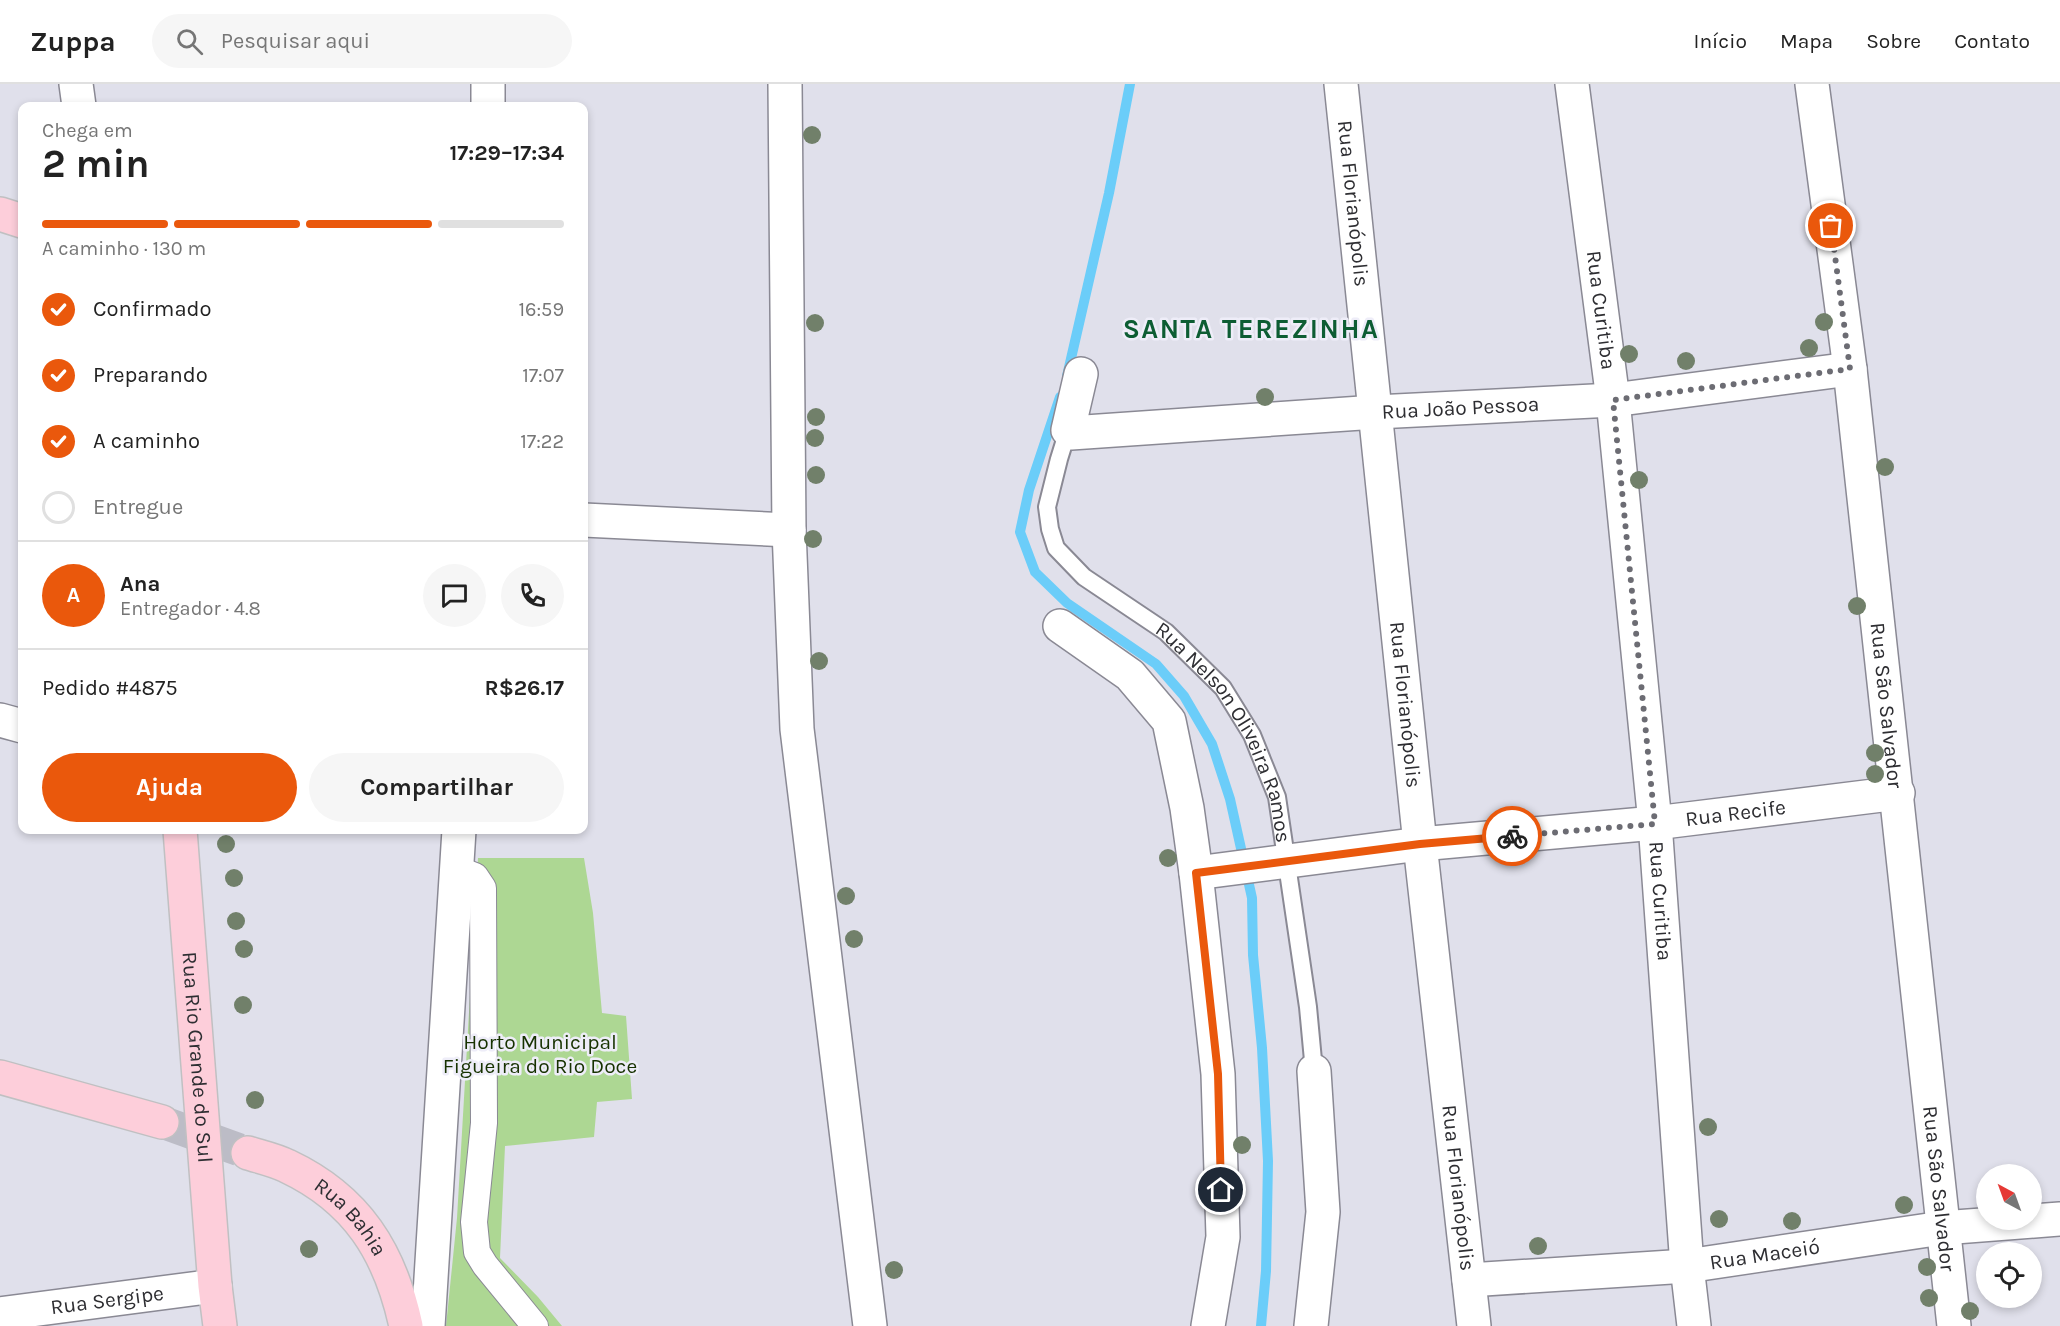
<!DOCTYPE html>
<html lang="pt">
<meta charset="utf-8">
<style>
body{margin:0;font-family:Karla,sans-serif;background:#f6f6f6;color:#222;height:100vh;display:flex;flex-direction:column;font-size:22px;white-space:nowrap}
*{box-sizing:border-box;margin:0}
p{font-size:20px;color:#767676}
.icon{flex:none;width:33px;height:33px;fill:none;stroke:currentColor;stroke-width:2;stroke-linecap:round;stroke-linejoin:round}
.map{position:relative;flex:1;overflow:hidden}
.sheet{position:absolute;left:18px;top:18px;width:570px;height:732px;display:flex;flex-direction:column;background:#fff;border-radius:12px;box-shadow:0 3px 9px #0003}
.sheet>*{flex:none}
.needle{width:39px;rotate:319deg}
.tools{position:absolute;left:1976px;top:1080px;display:grid;gap:12px}
.tools a{display:grid;place-items:center;width:66px;height:66px;border-radius:50%;background:#fff;box-shadow:0 3px 9px #0003;font-size:30px}
.pin{position:absolute;display:grid;place-items:center;width:51px;height:51px;color:#fff;margin:-26px;border:3px solid #fff;border-radius:50%;box-shadow:0 2px 6px #0007}
.courier{position:absolute;display:grid;place-items:center;width:60px;height:60px;margin:-30px;border:4px solid #ea580c;border-radius:50%;background:#fff;color:#222;box-shadow:0 2px 8px #0007}
.summary em{font-style:normal;font-weight:700}
.summary div{display:flex;flex-direction:column-reverse}
.summary{display:flex;align-items:center;justify-content:space-between;height:102px;padding:0 24px}
h1{font-size:39px;font-weight:700;line-height:45px}
.bar{display:grid;grid-template-columns:repeat(4,1fr);gap:9px 6px;align-content:center;height:72px;padding:0 24px}
.bar i{height:8px;border-radius:4px;background:#e0e0e0}
.bar .on{background:#ea580c}
.bar p{grid-column:span 4}
.line{display:flex;align-items:center;gap:15px;padding:0 24px;border-top:2px solid #e0e0e0}
.line div{flex:1}
.round{display:grid;place-items:center;flex:none;width:63px;height:63px;border-radius:32px;background:#f6f6f6}
ol{padding:0 24px;list-style:none}
li{display:flex;align-items:center;gap:18px;height:66px}
li p{margin-inline-start:auto}
li .icon{padding:6px;border-radius:50%;background:#ea580c;color:#fff;stroke-width:4}
li:last-child{color:#767676}
li i{width:33px;height:33px;border:3px solid #e0e0e0;border-radius:50%}
.cta{display:flex;gap:12px;margin-top:auto;padding:12px 24px}
.cta a{flex:1;height:69px;border-radius:36px;background:#ea580c;color:#fff;font-size:24px;font-weight:700;line-height:69px;text-align:center}
.cta a+a{background:#f6f6f6;color:#222}
header{display:flex;align-items:center;gap:36px;box-sizing:border-box;height:84px;padding:0 30px;background:#fff;border-bottom:2px solid #e0e0e0}
header strong{font-size:28px}
nav{display:flex;gap:33px;margin-inline-start:auto;font-size:21px}
.search{width:420px;height:54px;background:#f6f6f6;display:flex;align-items:center;gap:15px;box-sizing:border-box;padding:0 21px;border-radius:33px;color:#767676;font-size:22px}
.map>svg:first-child{display:block}
.green{fill:#add793}
.lines{fill:none;stroke-linecap:round;stroke-linejoin:round}
.stream{stroke:#6bcdf9;stroke-width:10}
.primary-tunnel{stroke:#bcbcc6;stroke-width:33;stroke-dasharray:33 16;stroke-linecap:butt}
.service-casing{stroke:#8a8994;stroke-width:20}
.pedestrian-casing{stroke:#8a8994;stroke-width:28}
.minor-casing{stroke:#8a8994;stroke-width:36}
.tertiary-casing{stroke:#8a8994;stroke-width:36}
.primary-casing{stroke:#c0c0c2;stroke-width:36}
.service{stroke:#fff;stroke-width:16}
.pedestrian{stroke:#fff;stroke-width:26}
.minor{stroke:#fff;stroke-width:33}
.tertiary{stroke:#fff;stroke-width:33}
.primary{stroke:#fdceda;stroke-width:33}
.tree{fill:#71806a}
.done{stroke:#6c6c73;stroke-width:6;stroke-dasharray:0 10.8}
.route{stroke:#ea580c;stroke-width:8}
.labels{text-anchor:middle;dominant-baseline:central;stroke-width:5;stroke-linejoin:round;paint-order:stroke}
.street-label{font-size:21px;fill:#2e2e32;stroke:#eeedf8}
.park-label{font-size:21px;fill:#173200;stroke:#eeedf8}
.district-label{font-size:27px;font-weight:bold;letter-spacing:1.5px;fill:#0d5d33;stroke:#eeedf8}
</style>
<header>
<strong>Zuppa</strong>
<div class="search"><svg class="icon" aria-label="search" viewBox="0 0 24 24"><circle cx="10" cy="10" r="6"/><path d="M15 15l6 6"/></svg>Pesquisar aqui</div>
<nav><a>Início</a><a>Mapa</a><a>Sobre</a><a>Contato</a></nav>
</header>
<div class="map">
<svg width="2060" height="1242" viewBox="0 0 2060 1242">
<rect width="100%" height="100%" fill="#e0e0eb"/>
<path class="green" d="M478 774H584L593 829 602 929 626 932 632 1015 597 1018 594 1053 505 1062 500 1174 538 1213 562 1242H446L457 1134Z"/>
<g class="lines">
<g class="stream">
<path d="M1067 292 1109 109 1130 0"/>
<path d="M1060 313 1029 406 1020 448 1035 488 1067 519 1156 580 1184 612 1212 660 1230 715 1252 814 1253 871 1262 964 1268 1077 1266 1187 1261 1242"/>
</g>
<path class="primary-tunnel" d="M162 1038 248 1069"/>
<g class="service-casing">
<g id="service">
<path id="s1" d="M1068 346 1059 375 1047 423 1050 445 1056 464 1084 493 1166 548 1223 604 1252 651 1277 713 1308 923 1314 987"/>
</g>
</g>
<g class="pedestrian-casing">
<path id="pedestrian" d="M457 785 475 792 483 804 484 1039 474 1138 477 1168 485 1181 535 1242"/>
</g>
<g class="minor-casing">
<g id="minor">
<path d="M76 0 79 22"/>
<path id="s2" d="M1341 0 1420 760 1474 1242"/>
<path id="s3" d="M1572 0 1613 316 1655 739 1687 1182 1694 1242"/>
<path id="s4" d="M1812 0 1850 285 1954 1242"/>
<path id="s5" d="M1081 290 1068 346 1071 349 1376 328 1613 316 1850 285"/>
<path d="M584 436 789 446"/>
<path d="M1060 542 1130 591 1169 637 1187 724 1196 789 1218 990 1223 1153 1208 1242"/>
<path d="M0 636 22 642"/>
<path id="s6" d="M1196 789 1420 760 1655 739 1898 709"/>
<path id="s7" d="M1469 1196 1687 1182 1942 1144 2060 1135"/>
<path id="s8" d="M0 1230 215 1202"/>
<path d="M1311 1242 1323 1128 1314 987"/>
</g>
</g>
<g class="tertiary-casing">
<g id="tertiary">
<path d="M785 0 789 446 797 645 870 1242"/>
<path d="M488 22V0"/>
<path d="M428 1242 459 746"/>
</g>
</g>
<g class="primary-casing">
<g id="primary">
<path d="M0 130 22 137"/>
<path id="s9" d="M180 746 215 1202 220 1242"/>
<path d="M0 993 162 1038"/>
<path id="s10" d="M248 1069C261 1073 275 1076 287 1082 357 1115 390 1168 406 1242"/>
</g>
</g>
<use href="#service" class="service"/>
<use href="#pedestrian" class="pedestrian"/>
<use href="#minor" class="minor"/>
<use href="#tertiary" class="tertiary"/>
<use href="#primary" class="primary"/>
</g>
<g class="tree">
<circle cx="812" cy="51" r="9"/>
<circle cx="1824" cy="238" r="9"/>
<circle cx="815" cy="239" r="9"/>
<circle cx="1809" cy="264" r="9"/>
<circle cx="1629" cy="270" r="9"/>
<circle cx="1686" cy="277" r="9"/>
<circle cx="1265" cy="313" r="9"/>
<circle cx="816" cy="333" r="9"/>
<circle cx="815" cy="354" r="9"/>
<circle cx="1885" cy="383" r="9"/>
<circle cx="816" cy="391" r="9"/>
<circle cx="1639" cy="396" r="9"/>
<circle cx="813" cy="455" r="9"/>
<circle cx="1857" cy="522" r="9"/>
<circle cx="819" cy="577" r="9"/>
<circle cx="1875" cy="669" r="9"/>
<circle cx="1875" cy="690" r="9"/>
<circle cx="226" cy="760" r="9"/>
<circle cx="1168" cy="774" r="9"/>
<circle cx="234" cy="794" r="9"/>
<circle cx="846" cy="812" r="9"/>
<circle cx="236" cy="837" r="9"/>
<circle cx="854" cy="855" r="9"/>
<circle cx="244" cy="865" r="9"/>
<circle cx="243" cy="921" r="9"/>
<circle cx="255" cy="1016" r="9"/>
<circle cx="1708" cy="1043" r="9"/>
<circle cx="1242" cy="1061" r="9"/>
<circle cx="1904" cy="1121" r="9"/>
<circle cx="1719" cy="1135" r="9"/>
<circle cx="1792" cy="1137" r="9"/>
<circle cx="1538" cy="1162" r="9"/>
<circle cx="309" cy="1165" r="9"/>
<circle cx="1927" cy="1183" r="9"/>
<circle cx="894" cy="1186" r="9"/>
<circle cx="1929" cy="1214" r="9"/>
<circle cx="1970" cy="1227" r="9"/>
</g>
<g class="lines">
<path class="done" d="M1512 752 1655 740 1613 316 1850 285 1831 142"/>
<path class="route" d="M1221 1106 1218 990 1196 789 1420 760 1512 752"/>
</g>
<g class="labels">
<g class="street-label">
<text stroke="none"><textPath href="#s2" startOffset="120">Rua Florianópolis</textPath></text>
<text stroke="none"><textPath href="#s3" startOffset="228">Rua Curitiba</textPath></text>
<text stroke="none"><textPath href="#s5" startOffset="452">Rua João Pessoa</textPath></text>
<text stroke="none"><textPath href="#s4" startOffset="626">Rua São Salvador</textPath></text>
<text stroke="none"><textPath href="#s2" startOffset="624">Rua Florianópolis</textPath></text>
<text stroke="none"><textPath href="#s1" startOffset="380">Rua Nelson Oliveira Ramos</textPath></text>
<text stroke="none"><textPath href="#s6" startOffset="543">Rua Recife</textPath></text>
<text stroke="none"><textPath href="#s3" startOffset="822">Rua Curitiba</textPath></text>
<text stroke="none"><textPath href="#s9" startOffset="228">Rua Rio Grande do Sul</textPath></text>
<text stroke="none"><textPath href="#s2" startOffset="1110">Rua Florianópolis</textPath></text>
<text stroke="none"><textPath href="#s4" startOffset="1112">Rua São Salvador</textPath></text>
<text stroke="none"><textPath href="#s10" startOffset="124">Rua Bahia</textPath></text>
<text stroke="none"><textPath href="#s7" startOffset="297">Rua Maceió</textPath></text>
<text stroke="none"><textPath href="#s8" startOffset="108">Rua Sergipe</textPath></text>
</g>
<g class="park-label">
<text x="540" y="958">Horto Municipal<tspan x="540" dy="24">Figueira do Rio Doce</tspan></text>
</g>
<g class="district-label">
<text x="1251" y="245">SANTA TEREZINHA</text>
</g>
</g>
</svg>
<div class="tools">
<a><svg class="needle" viewBox="-14 -14 28 28"><path d="M0-13l5 13h-10z" fill="#e53935"/><path d="M0 13l5-13h-10z" fill="#767676"/></svg></a>
<a><svg class="icon" aria-label="locate" viewBox="0 0 24 24"><circle cx="12" cy="12" r="6"/><path d="M12 2v4M12 18v4M2 12h4M18 12h4"/></svg></a>
</div>
<div class="pin" style="left:1831px;top:142px;background:#ea580c"><svg class="icon" aria-label="bag" viewBox="0 0 24 24"><path d="M5 8h14l-1 12H6zM9 8a3 3 0 0 1 6 0"/></svg></div>
<div class="pin" style="left:1221px;top:1106px;background:#1f2937"><svg class="icon" aria-label="home" viewBox="0 0 24 24"><path d="M3 11l9-7 9 7M6 9v11h12V9"/></svg></div>
<div class="courier" style="left:1512px;top:752px"><svg class="icon" aria-label="bike" viewBox="0 0 24 24"><circle cx="6" cy="16" r="4"/><circle cx="18" cy="16" r="4"/><path d="M6 16l4-8h5l3 8M10 8l3 8H6M13 5h3"/></svg></div>
<section class="sheet">
<div class="summary"><div><h1>2 min</h1><p>Chega em</p></div><em>17:29–17:34</em></div>
<div class="bar"><i class="on"></i><i class="on"></i><i class="on"></i><i></i><p>A caminho · 130 m</p></div>
<ol>
<li><svg class="icon" aria-label="check" viewBox="0 0 24 24"><path d="M5 12l5 5 9-10"/></svg>Confirmado<p>16:59</p></li>
<li><svg class="icon" aria-label="check" viewBox="0 0 24 24"><path d="M5 12l5 5 9-10"/></svg>Preparando<p>17:07</p></li>
<li><svg class="icon" aria-label="check" viewBox="0 0 24 24"><path d="M5 12l5 5 9-10"/></svg>A caminho<p>17:22</p></li>
<li><i></i>Entregue</li>
</ol>
<div class="line" style="height:108px"><b class="round" style="background:#ea580c;color:#fff">A</b><div><b>Ana</b><p>Entregador · 4.8</p></div><a class="round"><svg class="icon" aria-label="chat" viewBox="0 0 24 24"><path d="M4 5h16v11H9l-5 4z"/></svg></a><a class="round"><svg class="icon" aria-label="phone" viewBox="0 0 24 24"><path d="M5 4h4l2 5-3 2q2 4 5 5l2-3 5 2v4C11 20 4 13 5 4z"/></svg></a></div>
<div class="line" style="height:78px"><div>Pedido #4875</div><b>R$26.17</b></div>
<div class="cta"><a>Ajuda</a><a>Compartilhar</a></div>
</section>
</div>
